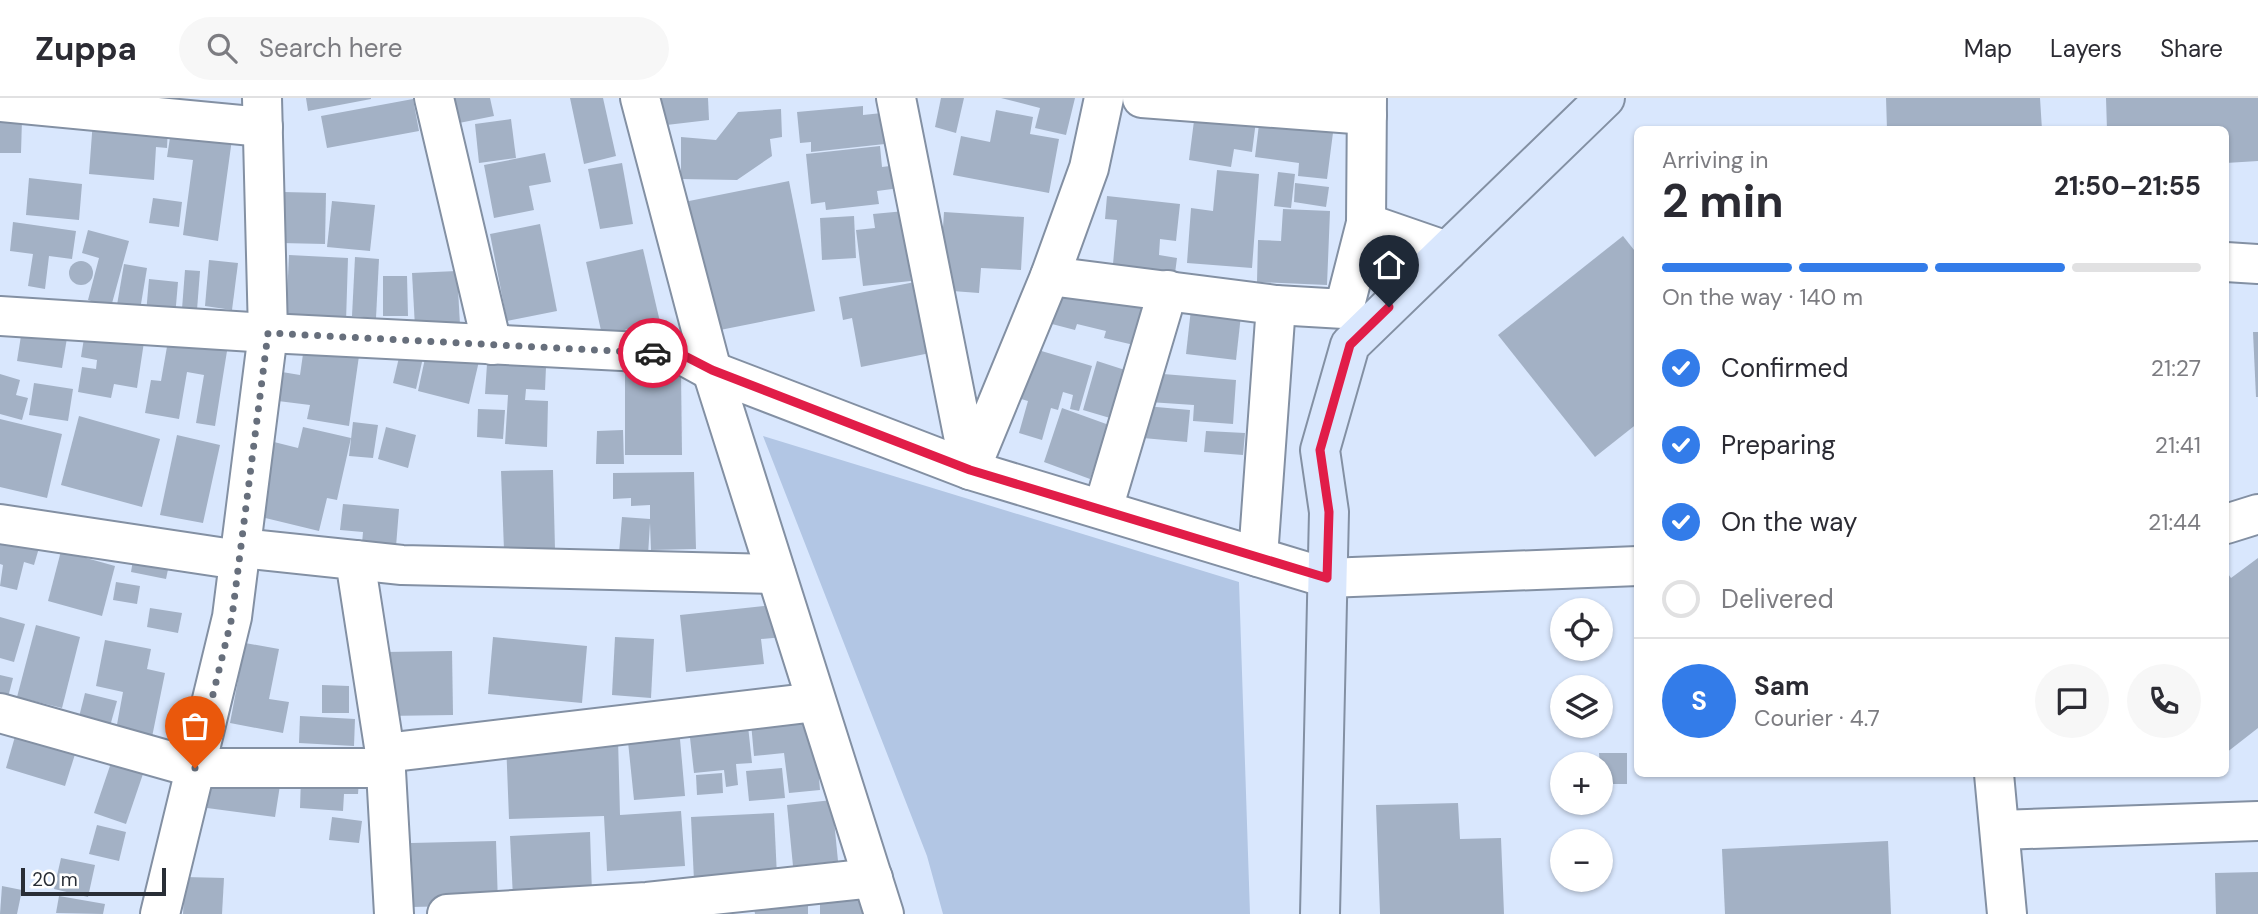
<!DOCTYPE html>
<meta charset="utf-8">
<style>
body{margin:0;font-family:"DM Sans",sans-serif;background:#f7f7f7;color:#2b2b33;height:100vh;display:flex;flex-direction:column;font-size:26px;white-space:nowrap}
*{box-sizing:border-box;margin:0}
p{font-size:23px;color:#7c7c81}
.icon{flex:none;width:38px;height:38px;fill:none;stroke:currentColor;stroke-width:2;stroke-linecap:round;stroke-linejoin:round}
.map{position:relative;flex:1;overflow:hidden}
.panel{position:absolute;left:1634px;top:28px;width:595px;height:651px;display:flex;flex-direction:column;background:#fff;border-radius:10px;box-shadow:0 2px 5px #0004}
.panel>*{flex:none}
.buttons{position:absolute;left:1550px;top:500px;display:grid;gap:14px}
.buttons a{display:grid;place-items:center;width:63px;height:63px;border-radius:50%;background:#fff;box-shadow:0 2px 5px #0004;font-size:35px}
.scale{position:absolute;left:21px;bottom:18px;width:145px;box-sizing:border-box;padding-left:7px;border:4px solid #292e36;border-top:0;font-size:19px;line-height:24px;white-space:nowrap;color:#292e36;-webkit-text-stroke:5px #fff;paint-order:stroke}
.pin{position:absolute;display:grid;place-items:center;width:60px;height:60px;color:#fff;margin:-72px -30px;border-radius:50% 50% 50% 0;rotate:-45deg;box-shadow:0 0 7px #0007}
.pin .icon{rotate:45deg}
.courier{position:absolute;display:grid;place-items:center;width:70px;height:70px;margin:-35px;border:5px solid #e11d48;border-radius:50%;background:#fff;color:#222;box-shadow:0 2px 9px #0007}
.overview em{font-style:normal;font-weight:700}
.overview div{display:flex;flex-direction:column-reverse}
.overview{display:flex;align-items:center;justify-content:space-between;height:119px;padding:0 28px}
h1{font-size:46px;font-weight:700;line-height:52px}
.bar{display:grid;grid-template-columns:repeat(4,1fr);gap:10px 7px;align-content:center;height:84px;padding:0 28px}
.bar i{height:9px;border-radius:5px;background:#e1e1e2}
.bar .selected{background:#337ce9}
.bar p{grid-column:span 4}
.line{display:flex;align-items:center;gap:18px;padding:0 28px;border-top:2px solid #e1e1e2}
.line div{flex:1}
.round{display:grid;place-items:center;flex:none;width:74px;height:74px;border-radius:37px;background:#f7f7f7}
ol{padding:0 28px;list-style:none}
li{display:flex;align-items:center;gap:21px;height:77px}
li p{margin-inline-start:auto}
li .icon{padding:7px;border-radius:50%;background:#337ce9;color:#fff;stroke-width:4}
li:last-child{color:#7c7c81}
li i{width:38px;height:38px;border:4px solid #e1e1e2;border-radius:50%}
header{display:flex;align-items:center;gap:42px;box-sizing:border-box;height:98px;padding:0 35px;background:#fff;border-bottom:2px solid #e1e1e2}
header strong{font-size:33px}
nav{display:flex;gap:38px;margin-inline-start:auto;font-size:24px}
.search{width:490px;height:63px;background:#f7f7f7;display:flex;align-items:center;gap:18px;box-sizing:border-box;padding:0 24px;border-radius:38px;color:#7c7c81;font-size:26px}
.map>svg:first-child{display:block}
.green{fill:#b2c6e4}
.building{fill:#a3b1c5}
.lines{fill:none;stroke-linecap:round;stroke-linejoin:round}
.street-casing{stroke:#8390a3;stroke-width:42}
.secondary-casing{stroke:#8390a3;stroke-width:42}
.street{stroke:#fff;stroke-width:38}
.secondary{stroke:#d9e7fd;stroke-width:38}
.done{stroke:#676f7c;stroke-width:7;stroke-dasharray:0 12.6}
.route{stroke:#e11d48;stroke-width:9}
</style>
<header>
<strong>Zuppa</strong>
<div class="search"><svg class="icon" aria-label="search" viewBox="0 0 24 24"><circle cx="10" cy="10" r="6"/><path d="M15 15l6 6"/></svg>Search here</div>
<nav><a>Map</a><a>Layers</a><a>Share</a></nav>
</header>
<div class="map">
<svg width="2258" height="816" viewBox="0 0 2258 816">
<rect width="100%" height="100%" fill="#d9e7fd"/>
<path class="green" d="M763 338 1239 484 1250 816H943L927 758Z"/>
<g class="building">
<path d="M306 0H371V1L308 13Z"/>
<path d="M443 0H490L494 18 449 27Z"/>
<path d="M570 0H603L616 58 584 66Z"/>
<path d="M654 0H708L709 22 658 28Z"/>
<path d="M941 0H964L956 35 935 29Z"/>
<path d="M1001 0H1075L1066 37 1035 30 1040 10Z"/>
<path d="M1886 0H2040L2042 32H1887Z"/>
<path d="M2106 0H2258V63L2226 65V32H2107Z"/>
<path d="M413 1 419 33 327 50 321 18Z"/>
<path d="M863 8V17L882 15 885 46 811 54V44L800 45 797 14Z"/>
<path d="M781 11 782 39 770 41 772 58 737 82 681 81V39L716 42 738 14Z"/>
<path d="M996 12 1033 19 1030 36 1059 41 1049 95 953 77 961 38 990 44Z"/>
<path d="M1195 15 1256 23 1252 54 1234 51 1231 69 1189 62Z"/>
<path d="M1260 18 1334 27 1327 81 1298 78 1299 65 1255 59Z"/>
<path d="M0 21H22L21 55H0Z"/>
<path d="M511 21 516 60 479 65 475 26Z"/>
<path d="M93 22 168 28 167 50 156 49 154 82 89 76Z"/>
<path d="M171 33 232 41 218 143 183 137 193 62 167 59Z"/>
<path d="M880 48 882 69 898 67 900 90 877 93 879 106 826 112 825 104 811 106 806 56Z"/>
<path d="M545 55 551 84 529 88 534 112 494 120 484 67Z"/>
<path d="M622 65 633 126 600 131 588 71Z"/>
<path d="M1217 72 1259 76 1252 170 1187 165 1191 110 1213 113Z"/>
<path d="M1278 74 1295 76 1291 110 1274 108Z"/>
<path d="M29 80 82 86 79 122 26 117Z"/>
<path d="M789 83 815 213 705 235 679 105Z"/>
<path d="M1295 85 1329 89 1326 109 1294 104Z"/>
<path d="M283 94 326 95 325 146 281 145Z"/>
<path d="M1107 98 1180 106 1176 143 1160 141 1159 157 1177 160 1174 183 1112 177 1117 122 1105 121Z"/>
<path d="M153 100 182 104 179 129 149 125Z"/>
<path d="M332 103 375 107 370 153 327 149Z"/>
<path d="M1283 111 1330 113 1327 187 1257 184 1258 142 1281 143Z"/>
<path d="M905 113 911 183 863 188 856 132 875 130 873 116Z"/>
<path d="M944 114 1024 119 1021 172 981 170 979 195 939 192Z"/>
<path d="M854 118 856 160 822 162 820 120Z"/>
<path d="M13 124 76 133 72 161 49 158 45 191 28 188 33 156 10 153Z"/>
<path d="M540 126 557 213 507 223 490 136Z"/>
<path d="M88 132 129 143 111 209 88 202 99 160 82 155Z"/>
<path d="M1623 138 1638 157V325L1595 359 1498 237Z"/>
<path d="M643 151 660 224 602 237 586 164Z"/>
<path d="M289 157 348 160 346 223 286 221Z"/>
<path d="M355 159 379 161 376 220 352 218Z"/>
<path d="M209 162 238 165 232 212 205 208Z"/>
<circle cx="81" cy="175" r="12"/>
<path d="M124 166 147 170 140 212 117 207Z"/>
<path d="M185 172 200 173 197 212 182 211Z"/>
<path d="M457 173 460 227 415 229 412 175Z"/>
<path d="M383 178H407L408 218H383Z"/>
<path d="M149 181 178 184 175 219 146 216Z"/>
<path d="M920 183 935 254 861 269 852 220 843 222 839 199Z"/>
<path d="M1062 186 1145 200 1134 247 1104 240 1106 233 1077 226 1075 232 1052 226Z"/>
<path d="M1191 211 1241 217 1236 262 1186 256Z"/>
<path d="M24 219 69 228 62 270 17 263Z"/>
<path d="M85 234 144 244 137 290 114 286 111 300 78 294 82 269 96 271 97 262 81 259Z"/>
<path d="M2253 234H2258V299H2256Z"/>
<path d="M168 243 227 253 215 328 196 325 204 277 187 274 179 321 145 315 151 282 161 283Z"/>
<path d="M304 249 359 258 349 328 307 321 310 307 278 303 282 274 300 277Z"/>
<path d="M1028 249 1092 268 1079 313 1070 311 1073 297 1063 294 1058 312 1051 310 1042 342 1019 335 1028 303 1014 299Z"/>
<path d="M401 251 424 255 416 291 393 285Z"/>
<path d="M427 251 479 263 469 306 418 293Z"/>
<path d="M1097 263 1125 272 1110 320 1083 312Z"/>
<path d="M487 266 546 269 545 292 526 291 525 302 548 303 547 349 505 346 508 297 485 296Z"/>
<path d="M625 274H681L682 357H625Z"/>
<path d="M1151 275 1236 282 1233 326 1193 323 1194 307 1149 304Z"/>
<path d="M0 276 20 282 16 297 28 300 22 322 0 316Z"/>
<path d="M34 285 73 291 68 323 29 317Z"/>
<path d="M1145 308 1190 312 1187 344 1143 340Z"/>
<path d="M1062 310 1109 327 1090 381 1044 364Z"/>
<path d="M478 311 505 312 503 341 477 339Z"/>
<path d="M79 318 160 341 142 409 61 387Z"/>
<path d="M0 321 62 336 47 400 0 389Z"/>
<path d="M353 324 378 327 373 360 349 358Z"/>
<path d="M303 329 351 340 337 402 327 400 319 433 253 417 270 343 298 350Z"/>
<path d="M386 329 416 337 408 370 378 361Z"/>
<path d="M623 332 624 366H596L597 333Z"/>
<path d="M1206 333 1245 335 1243 357 1204 354Z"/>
<path d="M177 337 220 347 203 425 160 417Z"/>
<path d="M553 372 555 451 504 452 501 373Z"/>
<path d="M694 374 696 451 651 452 650 425 648 457 619 455 622 419 650 421V407L631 408V400L613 401V375Z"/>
<path d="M343 406 399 411 395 461 361 457 363 434 340 432Z"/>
<path d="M0 432 41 443 34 467 24 464 17 492 0 488 3 467 0 466Z"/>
<path d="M135 450 171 457 166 481 131 474Z"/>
<path d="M61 453 115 468 102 518 48 503Z"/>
<path d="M2258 460V630L2226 655V473L2231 480Z"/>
<path d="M116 484 140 488 137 506 113 502Z"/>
<path d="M782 506 784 539 761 541 764 566 686 574 680 517Z"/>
<path d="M150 510 182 515 178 535 147 529Z"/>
<path d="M0 519 25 526 14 564 0 560Z"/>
<path d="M36 527 80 539 62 610 17 599Z"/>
<path d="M493 539 587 548 582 605 488 596Z"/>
<path d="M615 539 654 541 651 600 612 597Z"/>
<path d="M105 542 151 551 147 571 165 575 152 639 116 632 123 594 96 588Z"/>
<path d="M245 545 279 551 269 601 289 604 283 635 230 625Z"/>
<path d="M452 553 453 617 385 618 384 554Z"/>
<path d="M0 577 13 580 5 611 0 610Z"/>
<path d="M322 587 349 588V615H322Z"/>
<path d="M85 595 117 603 107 639 76 631Z"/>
<path d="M300 618 355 621 354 648 299 645Z"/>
<path d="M814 619 820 692 789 695 784 655 754 658 751 625Z"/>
<path d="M748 628 752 665 736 666 738 687 726 689 724 672 694 675 689 631Z"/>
<path d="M679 630 685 698 634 702 627 634Z"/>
<path d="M16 635 76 653 65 688 6 670Z"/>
<path d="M618 640 620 717 681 713 685 768 607 773 604 718 509 721 506 643Z"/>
<path d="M1599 655H1627V686H1601Z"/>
<path d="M113 659 145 670 126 726 94 715Z"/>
<path d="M782 670 785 700 749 703 746 673Z"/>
<path d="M212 672 281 681 275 719 207 710Z"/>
<path d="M722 675 723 695 697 697 696 677Z"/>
<path d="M301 679 359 682 358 696H344L343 713 300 710Z"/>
<path d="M832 702 838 763 793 768 787 707Z"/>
<path d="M1458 705 1460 741 1501 740 1504 816H1380L1376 707Z"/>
<path d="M774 715 777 779 694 783 691 719Z"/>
<path d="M332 719 362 723 359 745 329 742Z"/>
<path d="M97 727 126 734 119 763 89 756Z"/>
<path d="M590 734 592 796 513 800 510 738Z"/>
<path d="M496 743 498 807 412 809 411 745Z"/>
<path d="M1888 743 1891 816H1725L1722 751Z"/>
<path d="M61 760 95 767 88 799 54 791Z"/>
<path d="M2258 774V816H2216L2215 775Z"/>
<path d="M185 779 224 780 222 816H183Z"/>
<path d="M2 788 22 792 17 816H0Z"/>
<path d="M867 793 868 816H820V794Z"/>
<path d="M59 798 105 806 103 816 56 815Z"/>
<path d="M808 808V816H755L754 810Z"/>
</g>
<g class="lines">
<g class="street-casing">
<g id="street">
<path d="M434 0 492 247"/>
<path d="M640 0 712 273 884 816"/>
<path d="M896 0 970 372 1050 178 1089 70 1104 0"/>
<path d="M1142 0 1367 17"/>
<path d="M1367 0 1366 125 1447 153"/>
<path d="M0 4 263 29"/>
<path d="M2226 164 2258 166"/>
<path d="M1050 178 1276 207 1258 459"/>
<path d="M1276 207 1344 211 1366 125"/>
<path d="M0 218 268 235 681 256 712 273 970 372 1327 480 1638 468"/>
<path d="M1103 411 1168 192"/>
<path d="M0 426 239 462"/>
<path d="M2226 426 2258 416"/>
<path d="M241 450 355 462 385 655 394 816"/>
<path d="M355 462 402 467 776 476"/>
<path d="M0 615 195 670H385"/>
<path d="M385 655 816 604"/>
<path d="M1994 676 2007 816"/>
<path d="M2000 732 2258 723"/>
<path d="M160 816 232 519 268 235 262 0"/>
<path d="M447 816 647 804 873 780"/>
</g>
</g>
<g class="secondary-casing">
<path id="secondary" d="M1320 816 1329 414 1320 352 1350 247 1605 0"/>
</g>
<use href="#street" class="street"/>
<use href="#secondary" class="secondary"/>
</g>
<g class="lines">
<path class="done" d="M195 670 232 519 268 235 653 255"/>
<path class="route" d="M653 255 681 256 712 272 970 372 1327 480 1329 414 1320 352 1350 247 1389 209"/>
</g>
</svg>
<div class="buttons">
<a><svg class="icon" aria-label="locate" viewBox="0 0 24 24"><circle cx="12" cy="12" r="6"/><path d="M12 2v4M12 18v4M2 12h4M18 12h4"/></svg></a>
<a><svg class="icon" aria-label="layers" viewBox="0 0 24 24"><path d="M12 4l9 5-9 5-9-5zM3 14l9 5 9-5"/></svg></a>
<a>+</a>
<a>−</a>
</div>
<div class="scale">20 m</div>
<div class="pin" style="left:195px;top:670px;background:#ea580c"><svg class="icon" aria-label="bag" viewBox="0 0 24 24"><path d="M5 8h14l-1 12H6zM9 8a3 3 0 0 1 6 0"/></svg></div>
<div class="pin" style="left:1389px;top:209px;background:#1f2937"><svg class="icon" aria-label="home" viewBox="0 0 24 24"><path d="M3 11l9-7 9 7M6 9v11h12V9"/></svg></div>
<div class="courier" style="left:653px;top:255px"><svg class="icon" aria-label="car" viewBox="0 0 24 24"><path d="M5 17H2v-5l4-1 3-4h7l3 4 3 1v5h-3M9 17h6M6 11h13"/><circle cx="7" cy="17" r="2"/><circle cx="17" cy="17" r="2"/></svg></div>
<section class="panel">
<div class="overview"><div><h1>2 min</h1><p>Arriving in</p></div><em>21:50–21:55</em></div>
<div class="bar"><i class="selected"></i><i class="selected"></i><i class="selected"></i><i></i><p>On the way · 140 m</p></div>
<ol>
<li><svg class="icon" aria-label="check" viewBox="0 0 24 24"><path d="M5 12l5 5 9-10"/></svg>Confirmed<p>21:27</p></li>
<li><svg class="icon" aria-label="check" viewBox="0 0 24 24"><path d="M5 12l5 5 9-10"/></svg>Preparing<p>21:41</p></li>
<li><svg class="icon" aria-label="check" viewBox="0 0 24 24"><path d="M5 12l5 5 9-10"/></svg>On the way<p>21:44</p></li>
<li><i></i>Delivered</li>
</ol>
<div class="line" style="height:126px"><b class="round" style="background:#337ce9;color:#fff">S</b><div><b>Sam</b><p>Courier · 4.7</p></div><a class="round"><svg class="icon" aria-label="chat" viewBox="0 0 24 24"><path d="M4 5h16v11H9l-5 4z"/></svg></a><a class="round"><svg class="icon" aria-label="phone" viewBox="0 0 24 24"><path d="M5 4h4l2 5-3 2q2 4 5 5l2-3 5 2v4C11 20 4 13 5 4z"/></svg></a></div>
</section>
</div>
